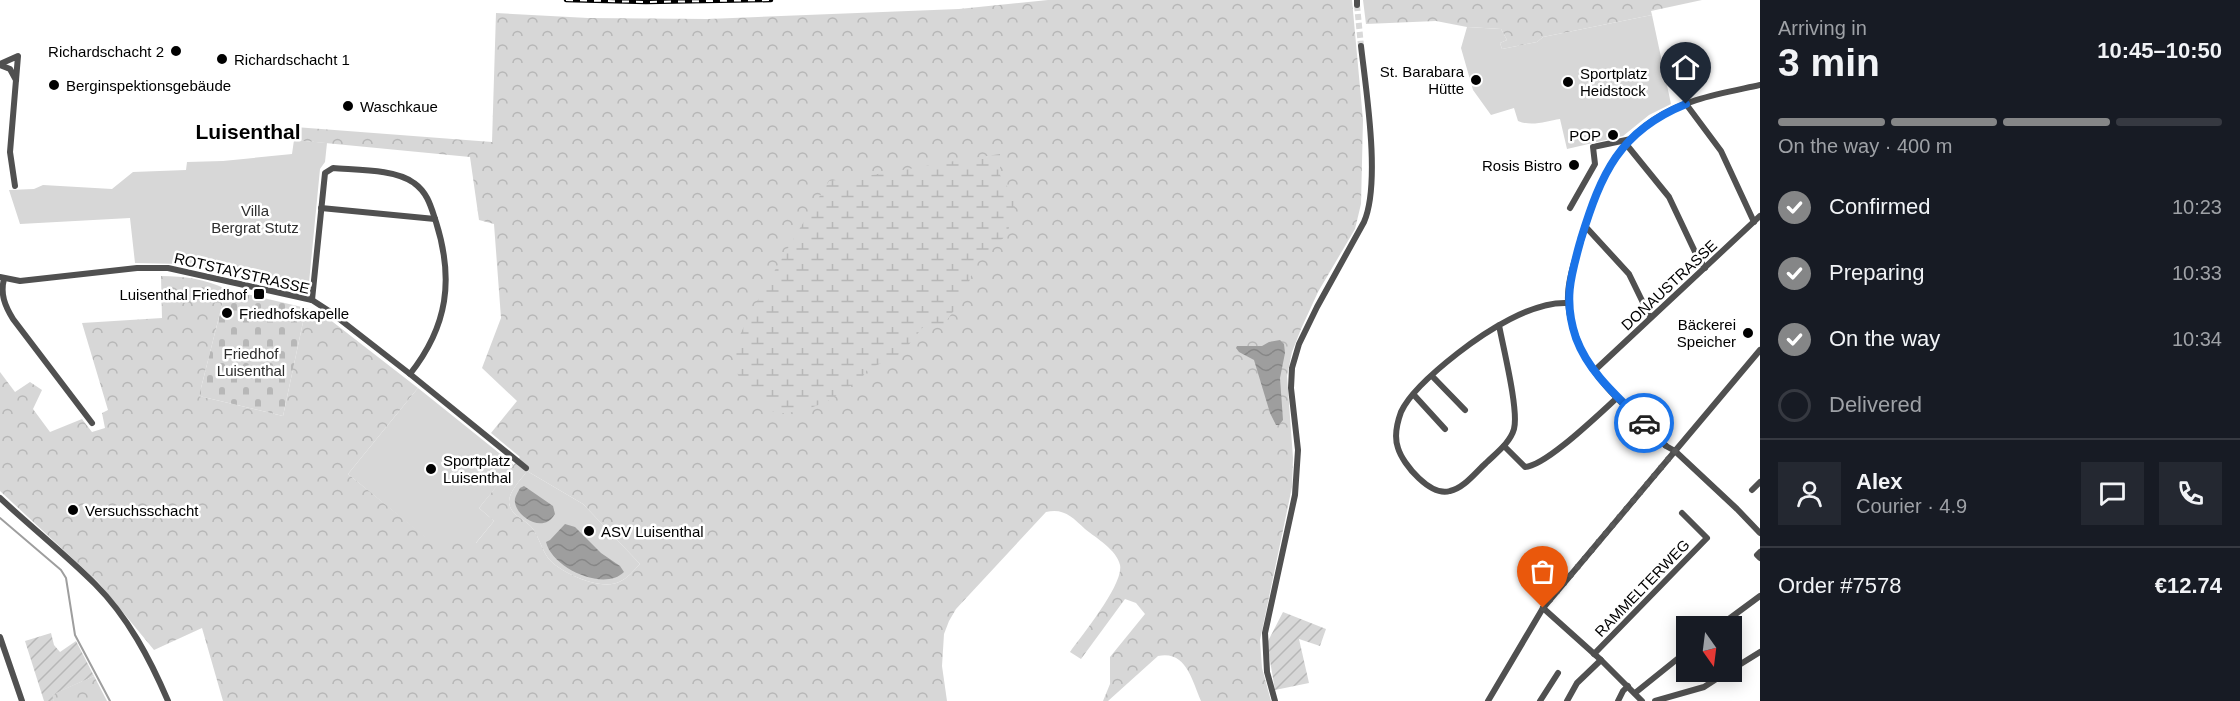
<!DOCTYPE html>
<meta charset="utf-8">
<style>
body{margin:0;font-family:Helvetica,sans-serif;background:#242831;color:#f1f3f6;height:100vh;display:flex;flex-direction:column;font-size:22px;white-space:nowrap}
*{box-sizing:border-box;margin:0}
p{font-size:20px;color:#9ea1a6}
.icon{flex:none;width:33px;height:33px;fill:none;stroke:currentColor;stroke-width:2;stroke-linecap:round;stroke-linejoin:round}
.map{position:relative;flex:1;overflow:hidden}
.drawer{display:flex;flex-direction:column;background:#171b24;width:480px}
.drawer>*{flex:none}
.needle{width:39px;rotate:166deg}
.tools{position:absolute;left:1676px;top:616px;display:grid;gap:12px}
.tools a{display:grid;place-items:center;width:66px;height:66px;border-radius:0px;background:#171b24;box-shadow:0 3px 15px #0003;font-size:30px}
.pin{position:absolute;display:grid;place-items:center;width:51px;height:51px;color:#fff;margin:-62px -26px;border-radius:50% 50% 50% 0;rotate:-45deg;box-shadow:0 0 6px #0007}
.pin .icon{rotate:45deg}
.courier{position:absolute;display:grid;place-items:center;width:60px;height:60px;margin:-30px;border:4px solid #1a73e8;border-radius:50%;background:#fff;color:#222;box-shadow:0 2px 8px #0007}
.summary em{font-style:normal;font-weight:600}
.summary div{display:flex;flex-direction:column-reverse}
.summary{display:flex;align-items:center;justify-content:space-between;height:102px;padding:0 18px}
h1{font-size:39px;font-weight:600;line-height:45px}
.bar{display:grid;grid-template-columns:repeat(4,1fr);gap:9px 6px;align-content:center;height:72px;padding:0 18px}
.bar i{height:8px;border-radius:4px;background:#363941}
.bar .current{background:#858687}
.bar p{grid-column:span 4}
.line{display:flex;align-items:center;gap:15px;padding:0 18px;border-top:2px solid #363941}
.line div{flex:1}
.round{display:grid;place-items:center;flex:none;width:63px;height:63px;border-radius:0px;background:#242831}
ol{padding:0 18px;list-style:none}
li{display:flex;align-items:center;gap:18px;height:66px}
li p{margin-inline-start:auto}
li .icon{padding:6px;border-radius:50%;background:#858687;color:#fff;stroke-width:4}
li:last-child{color:#9ea1a6}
li i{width:33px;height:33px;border:3px solid #363941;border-radius:50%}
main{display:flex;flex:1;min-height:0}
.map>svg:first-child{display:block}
.green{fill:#d7d7d7}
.forest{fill:url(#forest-crowns);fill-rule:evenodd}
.wetland{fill:url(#wetland-marsh)}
.cemetery{fill:url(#cemetery-stones)}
.garden{fill:url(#garden-furrows)}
.water{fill:url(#water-waves)}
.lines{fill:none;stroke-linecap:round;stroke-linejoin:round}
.stream{stroke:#9e9e9e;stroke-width:2}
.minor-tunnel{stroke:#d9d9d9;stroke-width:6;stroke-dasharray:6 3;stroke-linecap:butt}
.minor{stroke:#505050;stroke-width:6}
.rail-casing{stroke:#000;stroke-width:4.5}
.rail{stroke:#fff;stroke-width:2;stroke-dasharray:7;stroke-linecap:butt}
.done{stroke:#595959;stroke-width:6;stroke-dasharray:0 10.8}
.route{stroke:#1a73e8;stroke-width:8}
.poi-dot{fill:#000;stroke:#fff;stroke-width:2}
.labels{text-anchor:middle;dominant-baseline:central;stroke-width:5;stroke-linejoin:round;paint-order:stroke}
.poi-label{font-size:15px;fill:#000;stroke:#fff;text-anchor:start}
.park-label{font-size:15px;fill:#2e2e2e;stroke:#fff}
.street-label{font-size:15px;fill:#000;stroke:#fff}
.district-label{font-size:21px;font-weight:bold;fill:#000;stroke:#fff}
</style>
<main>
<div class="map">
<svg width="1760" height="701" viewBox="0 0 1760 701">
<defs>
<pattern id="forest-crowns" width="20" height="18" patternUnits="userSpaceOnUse" patternTransform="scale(1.5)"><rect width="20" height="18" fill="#d7d7d7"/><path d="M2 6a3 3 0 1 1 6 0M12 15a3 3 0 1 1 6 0" fill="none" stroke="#b7b7b7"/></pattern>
<pattern id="wetland-marsh" width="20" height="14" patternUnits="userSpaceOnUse" patternTransform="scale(1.5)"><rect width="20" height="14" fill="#d7d7d7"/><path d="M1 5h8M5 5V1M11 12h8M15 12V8" fill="none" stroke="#b7b7b7"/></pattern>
<pattern id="cemetery-stones" width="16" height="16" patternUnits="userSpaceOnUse" patternTransform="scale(1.5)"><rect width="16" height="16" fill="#d7d7d7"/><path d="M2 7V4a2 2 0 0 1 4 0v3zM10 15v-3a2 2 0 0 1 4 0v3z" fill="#b7b7b7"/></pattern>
<pattern id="garden-furrows" width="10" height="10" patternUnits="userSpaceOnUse" patternTransform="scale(1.5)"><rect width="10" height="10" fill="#d7d7d7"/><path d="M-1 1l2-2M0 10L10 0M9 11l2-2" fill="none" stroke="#b7b7b7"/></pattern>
<pattern id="water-waves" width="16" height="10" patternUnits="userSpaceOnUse" patternTransform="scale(1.5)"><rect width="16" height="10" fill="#9e9e9e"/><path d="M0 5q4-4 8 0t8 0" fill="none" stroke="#868686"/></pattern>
</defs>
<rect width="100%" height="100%" fill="#fff"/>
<g class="green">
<path d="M1652 15 1671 104 1649 115 1623 136 1567 149 1560 119C1547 121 1532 127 1518 121L1514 108 1491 115 1473 90 1461 48 1467 27 1501 29 1507 40 1500 43 1502 49 1537 42 1543 37Z"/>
<path d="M294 140 327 143 325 162 320 169 308 293 180 264 135 263 130 218 20 224 9 190 34 189 43 185 112 189 133 172 186 170 187 162 223 161 292 154Z"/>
<path d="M418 388 514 465 479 508 494 521 475 544 443 552 348 474Z"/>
<path d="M527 471 583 504 640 564C634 570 627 579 619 582 601 591 560 573 548 558 542 549 539 538 533 529 526 519 510 516 509 502 509 491 521 480 527 471Z"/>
</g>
<g class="forest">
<path d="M1048 0H1352L1363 120 1361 204 1355 229 1318 292 1301 329 1292 352 1287 376 1293 458 1292 487 1260 640 1262 668 1271 701H1201C1192 680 1186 650 1158 656L1108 701H1103L1110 684V657L1145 614 1136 603 1125 599 1081 659 1070 652C1082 635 1124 584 1120 565 1117 550 1096 538 1085 529 1072 517 1064 508 1046 512L956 609 949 621 944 634 942 666 947 701H223L202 628 154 650 98 582 0 491V372L15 392 30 382 42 390 33 409 50 432 82 419 92 432 105 428 102 413 108 410 82 323 162 318 161 276C185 276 204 279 226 289L199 396 283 416 306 308 320 312 418 388 348 474 443 551 460 531 476 543 494 521 479 508 520 457 491 433 517 401 482 368 501 318 494 224 479 220 470 157 294 140 295 127 492 142 496 13 588 18 708 19 959 9ZM527 471 583 504 640 564C634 570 627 579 619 582 601 591 560 573 548 558 542 549 539 538 533 529 526 519 510 516 509 502 509 491 521 480 527 471Z"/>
<path d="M1363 0H1702L1651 11 1652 15 1543 37 1537 42 1502 49 1500 43 1507 40 1501 29 1467 27 1436 21 1366 24Z"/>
<path d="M94 676 107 701H54L51 695Z"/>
</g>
<path class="wetland" d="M1000 154V175L1016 201 1007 235 976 261 964 297 944 324 923 327 902 353 867 370 861 379 826 402 802 411 776 414C756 397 737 386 733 358 730 338 814 206 829 181 886 174 943 162 1000 154Z"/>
<path class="cemetery" d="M226 289 306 308 283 416 199 396Z"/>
<g class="garden">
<path d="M1283 612 1326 629 1320 646 1299 639 1309 683 1275 690 1267 643Z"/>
<path d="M51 633 54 645 60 652 76 641 94 676 52 695 54 701H44L25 641Z"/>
</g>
<g class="water">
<path d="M1280 340 1284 344 1285 353 1280 378 1283 420 1279 425H1276L1270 413 1254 360 1239 352 1236 348 1237 346H1262L1269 342Z"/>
<path d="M524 486 553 506 555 514C543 535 516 516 515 502 514 498 518 492 520 488Z"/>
<path d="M565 524 575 527 601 553 620 566 624 572C604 592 552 568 546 542L550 540Z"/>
</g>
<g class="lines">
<path class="stream" d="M0 518 61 570 66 578 75 635 110 701"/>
<path class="minor-tunnel" d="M1357 5 1361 46"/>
<g class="minor">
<path d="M1357 0V5"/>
<path d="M0 64 18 56 10 152 15 186"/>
<path d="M0 65 10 69 16 80"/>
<path d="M1760 85C1724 93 1683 99 1652 121 1607 152 1595 195 1580 244 1574 262 1567 283 1568 302 1569 318 1575 336 1582 351 1598 386 1639 418 1666 446L1675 451 1737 509 1760 533"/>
<path d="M1686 104 1721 151 1754 222"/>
<path d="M1626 144 1669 197 1697 256 1705 268"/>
<path d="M321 208 435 219"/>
<path d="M1570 208 1595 164 1593 147 1631 139"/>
<path d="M1585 226 1629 274 1650 317"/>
<path d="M0 277 20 281 137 268H168L312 300 329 311 410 374 526 468"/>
<path d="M4 279C0 294 5 306 13 319L92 423"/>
<path d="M312 300 325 173 333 168C356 170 396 169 414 183 428 193 431 207 436 222 454 279 448 326 410 374"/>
<path d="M1499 325C1503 347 1519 410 1514 429 1510 443 1496 453 1486 463 1475 473 1464 488 1450 491 1431 497 1403 465 1398 448 1394 437 1397 423 1401 412 1410 392 1440 367 1458 353 1485 332 1532 301 1568 303"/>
<path d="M1594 371 1760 216"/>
<path d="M1432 376 1465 410"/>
<path d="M1414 395 1445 429"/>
<path d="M1504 446 1525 467C1546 466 1600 413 1618 397"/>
<path d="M1752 490 1760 482"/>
<path d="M0 498C31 527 65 554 95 584 128 617 150 659 168 701"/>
<path d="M1760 552 1757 555 1760 558"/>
<path d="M1543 608 1601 660 1642 701"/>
<path d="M1718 627 1760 596"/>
<path d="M0 637 22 701"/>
<path d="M1594 654 1707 538 1682 513"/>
<path d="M1731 670 1760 652"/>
<path d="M1635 693 1686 652"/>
<path d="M1275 701 1267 672 1265 633 1295 495 1298 450 1291 388 1292 368 1299 344 1317 307 1364 222C1381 183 1366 90 1361 46"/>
<path d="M1488 701 1543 608 1760 350"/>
<path d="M1540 701 1558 673"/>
<path d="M1567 701 1577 683 1601 660"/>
<path d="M1618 701 1623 691 1628 686"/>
<path d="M1655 701 1704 687 1727 672"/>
</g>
<g class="rail-casing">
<path id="rail" d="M566 0 646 2 771 0"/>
</g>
<use href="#rail" class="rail"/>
</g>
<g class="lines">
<path class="done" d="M1543 608 1675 451 1666 446 1644 423"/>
<path class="route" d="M1644 423C1618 397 1589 373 1576 338 1563 300 1571 275 1581 239 1601 174 1619 131 1686 104"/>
</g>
<g class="poi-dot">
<circle cx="176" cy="51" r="6"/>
<circle cx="222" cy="59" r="6"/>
<circle cx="1476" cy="80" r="6"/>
<circle cx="1568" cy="82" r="6"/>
<circle cx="54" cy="85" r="6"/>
<circle cx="348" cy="106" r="6"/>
<circle cx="1613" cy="135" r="6"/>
<circle cx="1574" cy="165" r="6"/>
<rect x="253" y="288" width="12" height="12" rx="3"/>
<circle cx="227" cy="313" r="6"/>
<circle cx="1748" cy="333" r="6"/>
<circle cx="431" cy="469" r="6"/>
<circle cx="73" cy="510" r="6"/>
<circle cx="589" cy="531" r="6"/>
</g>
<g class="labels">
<g class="poi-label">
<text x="164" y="51" text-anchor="end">Richardschacht 2</text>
<text x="234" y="59">Richardschacht 1</text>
<text x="1464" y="71" text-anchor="end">St. Barabara<tspan x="1464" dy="17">Hütte</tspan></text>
<text x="1580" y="73">Sportplatz<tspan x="1580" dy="17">Heidstock</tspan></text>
<text x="66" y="85">Berginspektionsgebäude</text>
<text x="360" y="106">Waschkaue</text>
<text x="1601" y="135" text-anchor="end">POP</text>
<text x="1562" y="165" text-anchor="end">Rosis Bistro</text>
<text x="247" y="294" text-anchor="end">Luisenthal Friedhof</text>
<text x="239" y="313">Friedhofskapelle</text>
<text x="1736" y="324" text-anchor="end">Bäckerei<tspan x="1736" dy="17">Speicher</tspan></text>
<text x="443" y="460">Sportplatz<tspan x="443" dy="17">Luisenthal</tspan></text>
<text x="85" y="510">Versuchsschacht</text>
<text x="601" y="531">ASV Luisenthal</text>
</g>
<g class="park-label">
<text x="255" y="210">Villa<tspan x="255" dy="17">Bergrat Stutz</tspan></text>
<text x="251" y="353">Friedhof<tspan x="251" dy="17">Luisenthal</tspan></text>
</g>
<g class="street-label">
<text transform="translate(242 273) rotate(13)">ROTSTAYSTRASSE</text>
<text transform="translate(1669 285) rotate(-43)">DONAUSTRASSE</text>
<text transform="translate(1642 588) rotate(-46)">RAMMELTERWEG</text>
</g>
<g class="district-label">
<text x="248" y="131">Luisenthal</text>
</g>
</g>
</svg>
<div class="tools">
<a><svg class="needle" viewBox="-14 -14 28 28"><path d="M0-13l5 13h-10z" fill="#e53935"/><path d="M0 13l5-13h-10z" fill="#9ea1a6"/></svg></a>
</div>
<div class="pin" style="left:1543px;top:608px;background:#ea580c"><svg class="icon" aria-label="bag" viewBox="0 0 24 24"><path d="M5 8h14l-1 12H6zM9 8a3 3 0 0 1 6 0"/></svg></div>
<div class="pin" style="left:1686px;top:104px;background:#1f2937"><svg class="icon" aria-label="home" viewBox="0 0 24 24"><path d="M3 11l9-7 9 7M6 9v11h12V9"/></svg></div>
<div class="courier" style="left:1644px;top:423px"><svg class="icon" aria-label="car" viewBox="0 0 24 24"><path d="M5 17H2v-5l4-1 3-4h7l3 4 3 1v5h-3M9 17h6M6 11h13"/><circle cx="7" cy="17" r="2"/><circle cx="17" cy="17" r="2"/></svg></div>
</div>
<section class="drawer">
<div class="summary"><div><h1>3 min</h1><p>Arriving in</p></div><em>10:45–10:50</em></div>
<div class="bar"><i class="current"></i><i class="current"></i><i class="current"></i><i></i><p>On the way · 400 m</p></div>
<ol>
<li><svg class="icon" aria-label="check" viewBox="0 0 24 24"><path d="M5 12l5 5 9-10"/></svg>Confirmed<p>10:23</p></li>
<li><svg class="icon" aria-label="check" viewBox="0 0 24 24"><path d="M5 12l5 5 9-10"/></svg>Preparing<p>10:33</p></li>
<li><svg class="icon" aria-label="check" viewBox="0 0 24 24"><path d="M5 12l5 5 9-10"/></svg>On the way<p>10:34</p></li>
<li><i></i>Delivered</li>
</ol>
<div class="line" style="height:108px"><a class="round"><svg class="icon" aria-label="person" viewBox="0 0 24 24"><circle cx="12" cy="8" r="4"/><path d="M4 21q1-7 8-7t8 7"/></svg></a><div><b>Alex</b><p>Courier · 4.9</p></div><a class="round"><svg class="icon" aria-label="chat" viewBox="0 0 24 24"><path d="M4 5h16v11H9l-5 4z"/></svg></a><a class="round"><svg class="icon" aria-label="phone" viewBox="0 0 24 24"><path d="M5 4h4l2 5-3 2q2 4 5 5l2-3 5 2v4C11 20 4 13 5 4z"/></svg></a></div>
<div class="line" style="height:78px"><div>Order #7578</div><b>€12.74</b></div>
</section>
</main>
